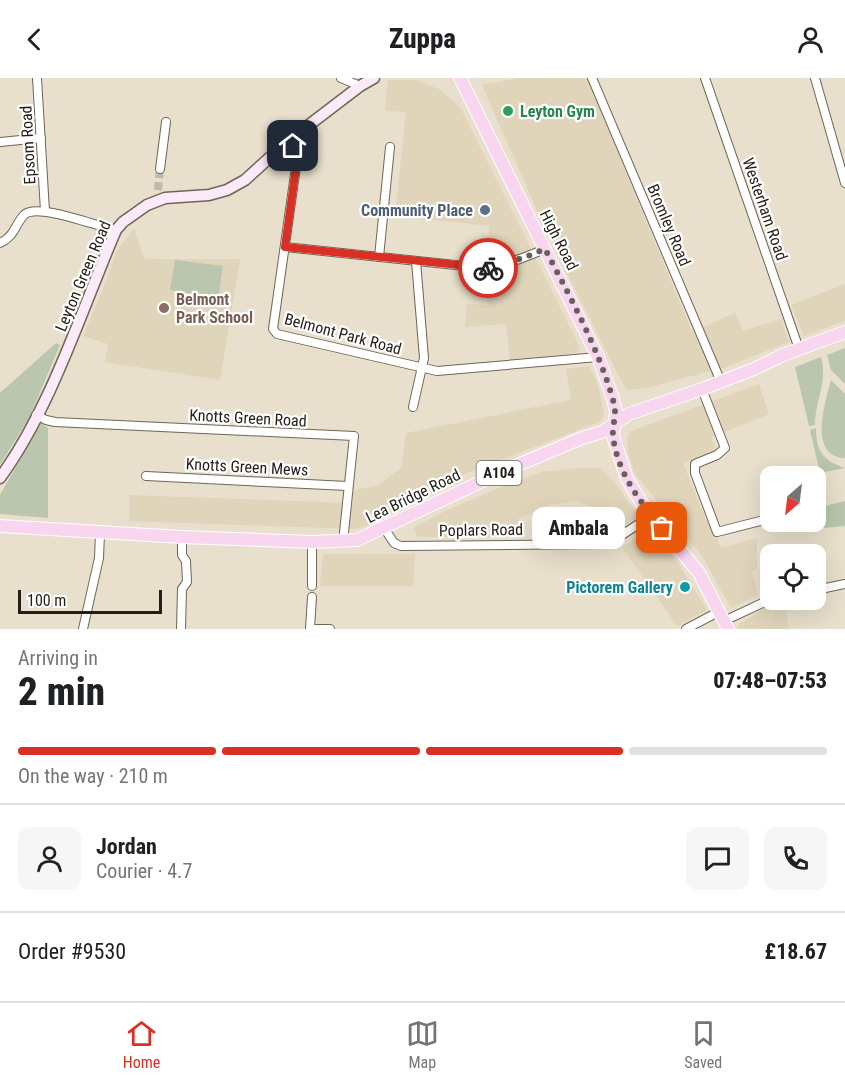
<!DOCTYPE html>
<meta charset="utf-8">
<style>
body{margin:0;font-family:"Roboto Condensed",sans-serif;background:#f6f6f6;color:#202124;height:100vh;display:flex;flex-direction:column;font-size:22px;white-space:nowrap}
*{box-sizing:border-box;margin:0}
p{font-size:20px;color:#757577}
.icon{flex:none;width:33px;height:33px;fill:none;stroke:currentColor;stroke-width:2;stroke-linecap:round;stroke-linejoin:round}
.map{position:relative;height:551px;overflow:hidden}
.sheet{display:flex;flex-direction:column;background:#fff;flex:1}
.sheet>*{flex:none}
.needle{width:39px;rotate:208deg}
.buttons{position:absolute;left:760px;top:388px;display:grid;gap:12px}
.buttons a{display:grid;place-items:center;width:66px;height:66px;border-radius:12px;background:#fff;box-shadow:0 6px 24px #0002;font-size:30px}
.scale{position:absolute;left:18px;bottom:15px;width:144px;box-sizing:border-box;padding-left:6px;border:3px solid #221f18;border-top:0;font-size:16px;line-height:21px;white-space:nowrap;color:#221f18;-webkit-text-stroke:4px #fff;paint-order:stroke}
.pin{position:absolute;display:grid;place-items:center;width:51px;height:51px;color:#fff;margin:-26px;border-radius:12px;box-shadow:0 3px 9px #0006}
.courier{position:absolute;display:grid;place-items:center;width:60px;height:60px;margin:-30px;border:4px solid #d93025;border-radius:50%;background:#fff;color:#222;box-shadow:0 2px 8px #0007}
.bubble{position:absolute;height:42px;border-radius:12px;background:#fff;box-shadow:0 6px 24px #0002;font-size:20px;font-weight:800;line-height:42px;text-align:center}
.headline em{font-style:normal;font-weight:800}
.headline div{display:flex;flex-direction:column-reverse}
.headline{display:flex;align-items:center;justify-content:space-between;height:102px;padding:0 18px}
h1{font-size:39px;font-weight:800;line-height:45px}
.bar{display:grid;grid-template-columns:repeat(4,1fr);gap:9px 6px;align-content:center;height:72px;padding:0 18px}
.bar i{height:8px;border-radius:4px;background:#e0e0e0}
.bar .on{background:#d93025}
.bar p{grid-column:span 4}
.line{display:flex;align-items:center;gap:15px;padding:0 18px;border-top:2px solid #e0e0e0}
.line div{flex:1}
.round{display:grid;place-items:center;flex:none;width:63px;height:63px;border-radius:12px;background:#f6f6f6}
header{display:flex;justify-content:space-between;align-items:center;height:78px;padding:0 18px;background:#fff;font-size:27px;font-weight:800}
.menu{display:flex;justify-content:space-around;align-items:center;height:84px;border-top:2px solid #e0e0e0;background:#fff;font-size:16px;color:#757577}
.menu a{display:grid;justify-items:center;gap:3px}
.menu .on{color:#d93025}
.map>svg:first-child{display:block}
.built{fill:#e0d5bb}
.green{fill:#bac6ad}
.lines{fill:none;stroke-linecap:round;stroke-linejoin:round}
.street-tunnel{stroke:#c0b9a8;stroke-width:8;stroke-dasharray:8 4;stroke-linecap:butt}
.street-casing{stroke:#6e6656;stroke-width:10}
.secondary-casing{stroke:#6e6656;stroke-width:13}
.primary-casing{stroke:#fff;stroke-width:14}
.street{stroke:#fff;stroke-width:8}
.secondary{stroke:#fceaf8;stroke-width:10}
.primary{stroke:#f9d6f0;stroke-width:12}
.done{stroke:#676257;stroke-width:6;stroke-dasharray:0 10.8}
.route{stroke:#d93025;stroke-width:8}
.leisure-dot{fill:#2e9e5b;stroke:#fff;stroke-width:2}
.service-dot{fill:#5c6f8a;stroke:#fff;stroke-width:2}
.education-dot{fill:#8d6e63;stroke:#fff;stroke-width:2}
.culture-dot{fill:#0f9aa8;stroke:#fff;stroke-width:2}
.labels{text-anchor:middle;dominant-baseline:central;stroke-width:4.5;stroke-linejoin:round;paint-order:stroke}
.shield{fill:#fff;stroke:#64625d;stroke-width:1.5}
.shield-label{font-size:15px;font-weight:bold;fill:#221f18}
.leisure-label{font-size:16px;font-weight:bold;fill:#27864d;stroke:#fff;text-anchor:start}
.street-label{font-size:16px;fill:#221f18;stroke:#fff}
.service-label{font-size:16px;font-weight:bold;fill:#4e5e75;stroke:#fff;text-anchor:end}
.education-label{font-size:16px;font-weight:bold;fill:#785e54;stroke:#fff;text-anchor:start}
.culture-label{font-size:16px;font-weight:bold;fill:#0d838f;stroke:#fff;text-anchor:end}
</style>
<header><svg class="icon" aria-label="back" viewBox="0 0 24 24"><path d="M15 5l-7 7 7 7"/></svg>Zuppa<svg class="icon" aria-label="person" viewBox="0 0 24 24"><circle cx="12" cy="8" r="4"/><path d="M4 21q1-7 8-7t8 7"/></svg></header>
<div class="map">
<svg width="845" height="551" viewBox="0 0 845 551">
<rect width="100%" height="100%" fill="#e8dfcc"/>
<g class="built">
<path d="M519 0H587L692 254 735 235 743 253 781 241 789 264 726 289 647 310 626 312 546 153 482 7Z"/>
<path d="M388 2H416L439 11 460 29 580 269 577 275 510 283 506 246 465 249 467 226 487 227 490 201 485 187 495 184 485 159 489 157V148L395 138 406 35 385 32Z"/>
<path d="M134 150 144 180 157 181H240L220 302 105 284 108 266 83 258 108 199 116 174Z"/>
<path d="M845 206V243L804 258 791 227Z"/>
<path d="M589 288 598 307 604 336 601 343 452 401 379 443 355 451 129 443V417L352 425 354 412 377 408 401 390 406 355 571 322 566 291Z"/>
<path d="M759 306 769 336 712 359 716 372 683 385 706 442 716 457 721 470 757 460V490L752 493 758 517 731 530 704 481 635 396 628 375 627 360 631 353Z"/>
<path d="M578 390H600L616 406 639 439 613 455 594 430 578 423 549 427 518 441V459H418L413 450 445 433 508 406 541 394Z"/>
<path d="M650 451 680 488 707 532 677 548 622 469Z"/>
<path d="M323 476H415L413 508H320Z"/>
<path d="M784 523 789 551H739L738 547 762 532Z"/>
</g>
<g class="green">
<path d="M175 182 223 188 218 221 170 212Z"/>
<path d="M56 265 60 267 30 338 0 387V315Z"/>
<path d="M845 270V306L831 292 827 277Z"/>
<path d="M821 279C828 303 815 323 815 347L809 348 795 289Z"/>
<path d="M831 302 845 316V380C807 379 826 322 831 302Z"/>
<path d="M41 345 48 350V440L0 436V417Z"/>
<path d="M816 350C816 374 824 383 845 390L820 395 810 352Z"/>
<path d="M816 414 821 429 845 423V448L802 452 800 444H816Z"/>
</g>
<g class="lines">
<path class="street-tunnel" d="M158 112 160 91"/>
<g class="street-casing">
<g id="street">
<path d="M37 0 45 133"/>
<path d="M341 0 360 8"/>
<path d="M592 0 721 304"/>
<path d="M705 0 799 271"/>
<path d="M815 0 845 105"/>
<path d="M288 63 297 74V82L273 251 277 256 437 293 598 279"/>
<path d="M0 64 41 60"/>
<path d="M160 91 166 44"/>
<path d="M0 165C15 158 14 148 24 137 37 124 98 149 116 152"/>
<path d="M285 169 484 190C505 188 525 179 545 171"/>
<path d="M379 179 390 69"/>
<path d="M702 311 725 370 717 377 695 386V395L717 454 764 442"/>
<path d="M413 329 424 280 416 183"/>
<path d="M36 337 46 342 55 344 354 358 343 464"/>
<path d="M146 398 347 408"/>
<path d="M384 450 394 465 401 468 600 466 613 463 652 437"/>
<path d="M312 508V464"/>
<path d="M816 512 845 506"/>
<path d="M724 543 771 521"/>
<path d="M83 551 99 480 100 455"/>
<path d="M181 551 182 511 187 504 186 483 182 477V459"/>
<path d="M310 551 312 519"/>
<path d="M310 551H330"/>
<path d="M686 551 720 533"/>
</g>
</g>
<g class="secondary-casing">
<path id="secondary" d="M0 400C52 328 81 233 116 152L123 144 147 127 165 120 209 117 227 112 245 102 288 63 360 8 374 0"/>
</g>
<g class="primary-casing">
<g id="primary">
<path d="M460 0 598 279 613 321 616 333 613 358 627 401 641 424 699 495 728 551"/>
<path d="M0 448 182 459 312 464 357 462 506 392 582 360 602 354 629 336 702 311 754 291 783 277 845 254"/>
</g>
</g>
<use href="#street" class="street"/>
<use href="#secondary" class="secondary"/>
<use href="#primary" class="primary"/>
</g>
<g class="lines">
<path class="done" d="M488 190 523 180 545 171C570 219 598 269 613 322 618 337 612 345 613 358 617 394 640 424 662 450"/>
<path class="route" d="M293 68 297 74V82L285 169 488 190"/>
</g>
<circle class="leisure-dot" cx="508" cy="33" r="6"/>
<circle class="service-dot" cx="485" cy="132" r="6"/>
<circle class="education-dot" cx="164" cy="230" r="6"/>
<circle class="culture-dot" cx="685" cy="509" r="6"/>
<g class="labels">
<rect class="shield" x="476.5" y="383" width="45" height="24" rx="4.5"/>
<g class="shield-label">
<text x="499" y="395">A104</text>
</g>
<g class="leisure-label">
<text x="520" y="33">Leyton Gym</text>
</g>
<g class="street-label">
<text transform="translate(28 67) rotate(-93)">Epsom Road</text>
<text transform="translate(765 131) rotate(71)">Westerham Road</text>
<text transform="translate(669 147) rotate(67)">Bromley Road</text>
<text transform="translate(559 162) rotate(63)">High Road</text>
<text transform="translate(83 198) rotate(-67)">Leyton Green Road</text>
<text transform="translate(343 256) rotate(15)">Belmont Park Road</text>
<text transform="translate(248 340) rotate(3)">Knotts Green Road</text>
<text transform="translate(247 389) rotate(3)">Knotts Green Mews</text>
<text transform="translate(413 418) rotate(-26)">Lea Bridge Road</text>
<text transform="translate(481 452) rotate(-1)">Poplars Road</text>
</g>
<g class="service-label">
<text x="473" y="132">Community Place</text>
</g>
<g class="education-label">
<text x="176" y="221">Belmont<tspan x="176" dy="18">Park School</tspan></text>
</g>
<g class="culture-label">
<text x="673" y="509">Pictorem Gallery</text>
</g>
</g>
</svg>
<div class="buttons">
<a><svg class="needle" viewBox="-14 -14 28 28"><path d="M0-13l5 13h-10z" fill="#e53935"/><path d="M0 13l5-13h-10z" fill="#757577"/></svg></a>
<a><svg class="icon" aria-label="locate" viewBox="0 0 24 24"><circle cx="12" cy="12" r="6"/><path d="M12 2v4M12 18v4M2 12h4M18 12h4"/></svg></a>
</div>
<div class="scale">100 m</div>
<div class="pin" style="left:662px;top:450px;background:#ea580c"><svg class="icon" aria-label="bag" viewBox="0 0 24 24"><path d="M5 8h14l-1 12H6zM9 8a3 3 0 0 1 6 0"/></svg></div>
<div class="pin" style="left:293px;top:68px;background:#1f2937"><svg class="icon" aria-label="home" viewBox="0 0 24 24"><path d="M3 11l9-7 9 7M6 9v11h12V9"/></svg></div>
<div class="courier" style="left:488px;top:190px"><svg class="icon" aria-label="bike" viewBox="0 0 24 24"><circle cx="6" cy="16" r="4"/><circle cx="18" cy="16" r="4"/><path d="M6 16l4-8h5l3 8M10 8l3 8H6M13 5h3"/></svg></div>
<div class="bubble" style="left:532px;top:429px;width:93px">Ambala</div>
</div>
<section class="sheet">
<div class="headline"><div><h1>2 min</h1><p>Arriving in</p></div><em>07:48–07:53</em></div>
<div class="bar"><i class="on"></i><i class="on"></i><i class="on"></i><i></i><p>On the way · 210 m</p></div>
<div class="line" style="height:108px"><a class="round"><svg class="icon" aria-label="person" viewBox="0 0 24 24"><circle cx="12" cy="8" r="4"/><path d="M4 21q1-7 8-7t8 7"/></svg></a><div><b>Jordan</b><p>Courier · 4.7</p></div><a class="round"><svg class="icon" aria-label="chat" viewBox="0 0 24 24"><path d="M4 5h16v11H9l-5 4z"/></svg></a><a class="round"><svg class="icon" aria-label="phone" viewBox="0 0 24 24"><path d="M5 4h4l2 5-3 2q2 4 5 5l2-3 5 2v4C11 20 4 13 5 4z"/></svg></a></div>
<div class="line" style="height:78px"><div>Order #9530</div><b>£18.67</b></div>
</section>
<nav class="menu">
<a class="on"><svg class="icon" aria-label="home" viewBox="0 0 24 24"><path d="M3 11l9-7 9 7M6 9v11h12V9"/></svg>Home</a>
<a><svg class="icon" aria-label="map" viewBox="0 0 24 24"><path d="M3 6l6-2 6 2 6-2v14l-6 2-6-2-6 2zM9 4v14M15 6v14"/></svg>Map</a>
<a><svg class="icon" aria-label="saved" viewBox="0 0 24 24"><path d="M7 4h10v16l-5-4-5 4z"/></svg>Saved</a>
</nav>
